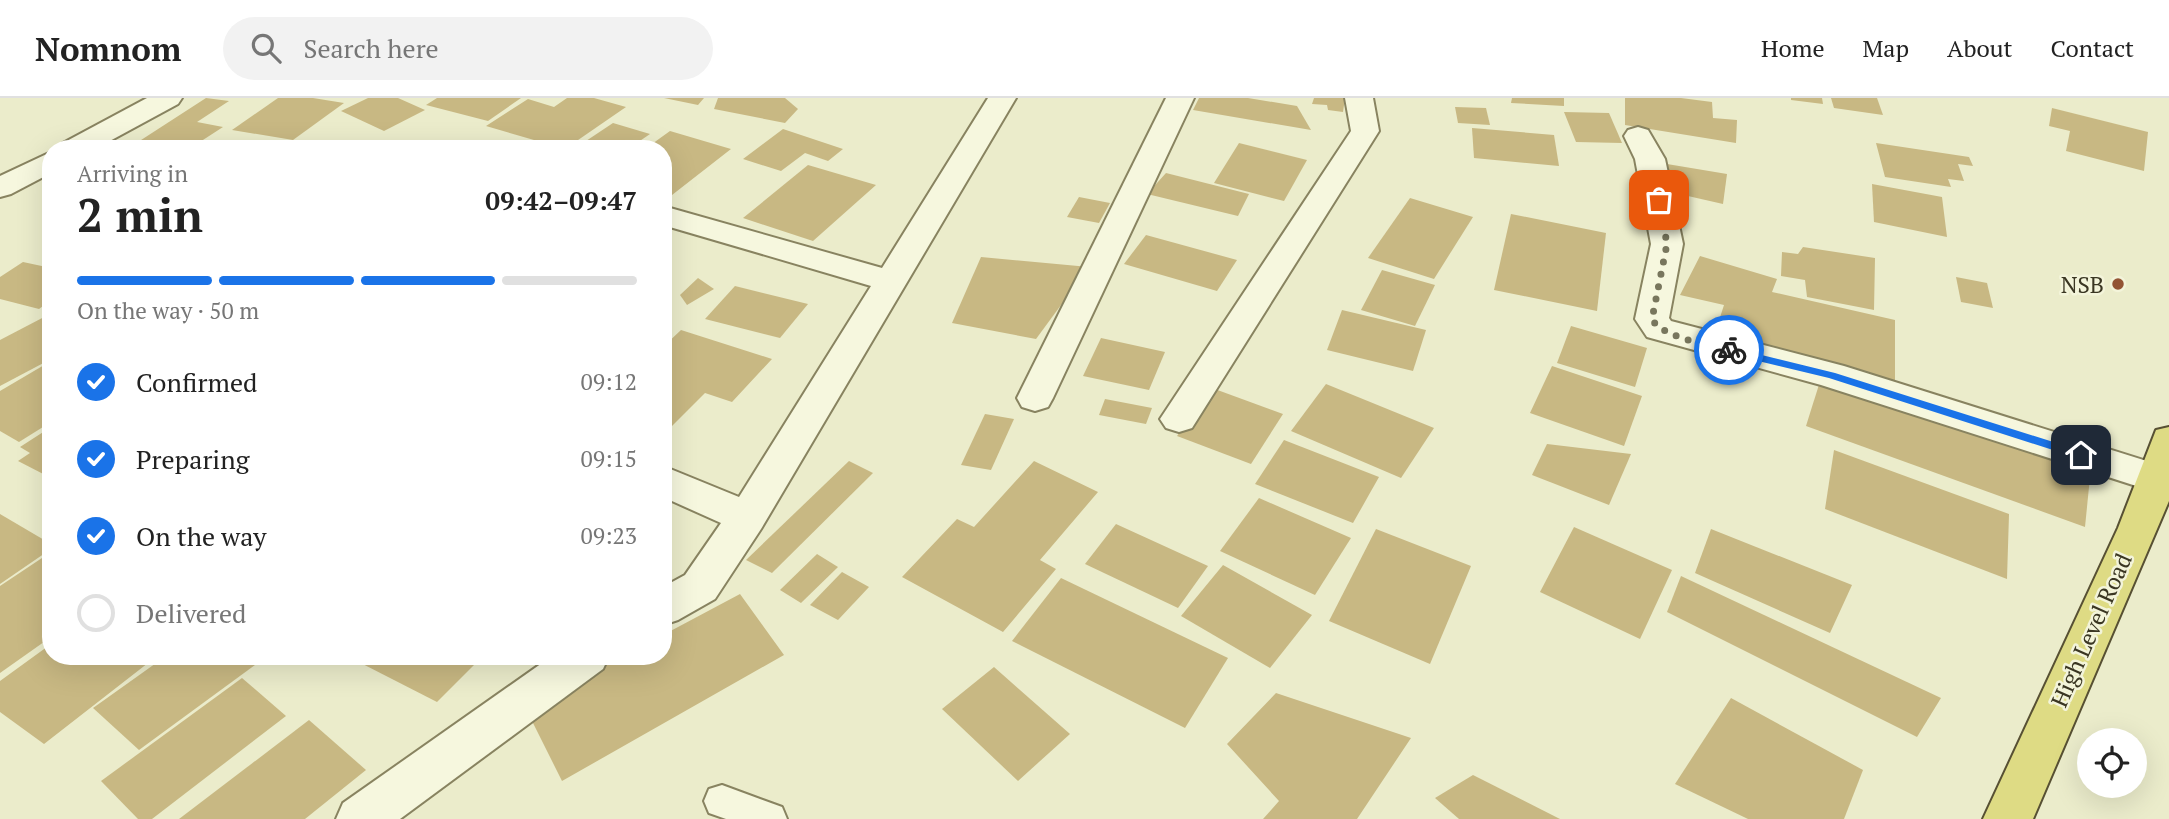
<!DOCTYPE html>
<meta charset="utf-8">
<style>
body{margin:0;font-family:"PT Serif",serif;background:#f2f2f2;color:#222;height:100vh;display:flex;flex-direction:column;font-size:26px;white-space:nowrap}
*{box-sizing:border-box;margin:0}
p{font-size:23px;color:#767676}
.icon{flex:none;width:38px;height:38px;fill:none;stroke:currentColor;stroke-width:2;stroke-linecap:round;stroke-linejoin:round}
.map{position:relative;flex:1;overflow:hidden}
.sheet{position:absolute;left:42px;top:42px;width:630px;height:525px;display:flex;flex-direction:column;background:#fff;border-radius:28px;box-shadow:0 7px 28px #0002}
.sheet>*{flex:none}
.tools{position:absolute;left:2077px;top:630px;display:grid;gap:14px}
.tools a{display:grid;place-items:center;width:70px;height:70px;border-radius:50%;background:#fff;box-shadow:0 7px 28px #0002;font-size:35px}
.pin{position:absolute;display:grid;place-items:center;width:60px;height:60px;color:#fff;margin:-30px;border-radius:14px;box-shadow:0 4px 10px #0006}
.courier{position:absolute;display:grid;place-items:center;width:70px;height:70px;margin:-35px;border:5px solid #1a73e8;border-radius:50%;background:#fff;color:#222;box-shadow:0 2px 9px #0007}
.head em{font-style:normal;font-weight:600}
.head div{display:flex;flex-direction:column-reverse}
.head{display:flex;align-items:center;justify-content:space-between;height:119px;padding:0 35px}
h1{font-size:46px;font-weight:600;line-height:52px}
.bar{display:grid;grid-template-columns:repeat(4,1fr);gap:10px 7px;align-content:center;height:84px;padding:0 35px}
.bar i{height:9px;border-radius:5px;background:#e0e0e0}
.bar .current{background:#1a73e8}
.bar p{grid-column:span 4}
ol{padding:0 35px;list-style:none}
li{display:flex;align-items:center;gap:21px;height:77px}
li p{margin-inline-start:auto}
li .icon{padding:7px;border-radius:50%;background:#1a73e8;color:#fff;stroke-width:4}
li:last-child{color:#767676}
li i{width:38px;height:38px;border:4px solid #e0e0e0;border-radius:50%}
header{display:flex;align-items:center;gap:42px;box-sizing:border-box;height:98px;padding:0 35px;background:#fff;border-bottom:2px solid #e0e0e0}
header strong{font-size:33px}
nav{display:flex;gap:38px;margin-inline-start:auto;font-size:24px}
.search{width:490px;height:63px;background:#f2f2f2;display:flex;align-items:center;gap:18px;box-sizing:border-box;padding:0 24px;border-radius:38px;color:#767676;font-size:26px}
.map>svg:first-child{display:block}
.building{fill:#c8b883}
.lines{fill:none;stroke-linecap:round;stroke-linejoin:round}
.service-casing{stroke:#888360;stroke-width:4}
.minor-casing{stroke:#888360;stroke-width:4}
.trunk-casing{stroke:#575033;stroke-width:4}
.service{fill:#f6f7de;fill-rule:evenodd}
.minor{fill:#f6f7de;fill-rule:evenodd}
.trunk{fill:#dedb84;fill-rule:evenodd}
.route{fill:#1a73e8}
.done{stroke:#78765d;stroke-width:7;stroke-dasharray:0 12.6}
.poi-dot{fill:#935434;stroke:#f3f4da;stroke-width:2.5}
.labels{text-anchor:middle;dominant-baseline:central;stroke-width:5;stroke-linejoin:round;paint-order:stroke}
.poi-label{font-size:23px;fill:#3a3622;stroke:#f3f4da;text-anchor:end}
.street-label{font-size:23px;fill:#3a3622;stroke:#f3f4da}
</style>
<header>
<strong>Nomnom</strong>
<div class="search"><svg class="icon" aria-label="search" viewBox="0 0 24 24"><circle cx="10" cy="10" r="6"/><path d="M15 15l6 6"/></svg>Search here</div>
<nav><a>Home</a><a>Map</a><a>About</a><a>Contact</a></nav>
</header>
<div class="map">
<svg width="2169" height="721" viewBox="0 0 2169 721">
<rect width="100%" height="100%" fill="#ebeccb"/>
<g class="building">
<path d="M206 0 229 3 197 24 223 29 189 51 138 44Z"/>
<path d="M278 0H313L344 5 293 42 232 32Z"/>
<path d="M368 0H398L425 12 384 33 341 13Z"/>
<path d="M437 0H521L488 23 426 7Z"/>
<path d="M567 0H594L626 9 565 51 486 28 528 1 554 9Z"/>
<path d="M664 0H704L698 7Z"/>
<path d="M718 0H785L798 11 785 25 714 11Z"/>
<path d="M1199 0H1248L1297 8 1311 32 1193 12Z"/>
<path d="M1314 0H1345L1343 14 1328 12 1327 7 1312 6Z"/>
<path d="M1512 0H1564V8L1511 5Z"/>
<path d="M1625 0H1681L1712 4 1713 20 1737 22 1736 45 1625 27Z"/>
<path d="M1791 0H1822L1823 6 1791 2Z"/>
<path d="M1831 0H1877L1883 17 1834 10Z"/>
<path d="M1455 9 1486 10 1490 27 1458 25Z"/>
<path d="M2052 10 2148 34 2144 73 2066 53 2070 33 2049 28Z"/>
<path d="M1564 14 1609 15 1622 45 1576 44Z"/>
<path d="M613 25 650 36 628 51H574Z"/>
<path d="M1472 30 1554 37 1559 68 1474 60Z"/>
<path d="M783 31 843 51 828 63 805 55 781 73 743 61Z"/>
<path d="M670 33 731 51 672 97 663 94V51H645Z"/>
<path d="M99 42 129 50V51H84Z"/>
<path d="M1239 45 1307 62 1284 103 1214 85Z"/>
<path d="M1876 45 1969 59 1973 68 1958 66 1964 83 1948 81 1951 89 1885 79Z"/>
<path d="M1667 66 1727 76 1723 106 1666 93Z"/>
<path d="M808 67 876 87 813 143 743 120Z"/>
<path d="M1166 75 1249 96 1238 118 1147 96Z"/>
<path d="M1872 86 1942 99 1947 139 1874 124Z"/>
<path d="M1079 99 1110 105 1099 125 1067 119Z"/>
<path d="M1410 100 1473 119 1434 181 1368 160Z"/>
<path d="M1511 116 1606 135 1597 213 1494 192Z"/>
<path d="M1146 137 1237 162 1217 193 1124 166Z"/>
<path d="M1803 149 1875 160 1874 212 1807 199 1805 182 1781 178 1782 154 1798 156Z"/>
<path d="M1700 158 1777 181 1772 194 1895 222V289L1714 238 1724 207 1680 197Z"/>
<path d="M981 159 1089 169 1036 241 952 225Z"/>
<path d="M23 164 51 170V202L39 211 0 201V179Z"/>
<path d="M1382 172 1435 187 1415 228 1361 212Z"/>
<path d="M1956 179 1987 185 1993 210 1961 204Z"/>
<path d="M698 180 714 191 687 207 680 197Z"/>
<path d="M735 188 808 206 780 240 705 221Z"/>
<path d="M1342 212 1426 232 1413 273 1327 252Z"/>
<path d="M46 218 51 222V261L0 288V242Z"/>
<path d="M1571 228 1647 250 1635 289 1557 265Z"/>
<path d="M681 232 772 261 732 304 705 295 663 337V249Z"/>
<path d="M1101 240 1165 254 1149 292 1083 278Z"/>
<path d="M51 263V324L19 344 0 333V293Z"/>
<path d="M1552 268 1642 298 1624 348 1530 315Z"/>
<path d="M1822 277 2091 369 2085 429 1806 328Z"/>
<path d="M1326 286 1434 330 1401 380 1291 333Z"/>
<path d="M1212 290 1283 316 1251 366 1177 338Z"/>
<path d="M1105 301 1152 310 1146 326 1099 317Z"/>
<path d="M985 316 1014 321 991 372 961 367Z"/>
<path d="M51 329V380L18 363 30 355 20 349Z"/>
<path d="M1284 342 1379 379 1353 425 1255 386Z"/>
<path d="M1547 346 1631 356 1609 407 1532 377Z"/>
<path d="M1834 352 2009 416 2007 481 1825 411Z"/>
<path d="M849 363 873 375 772 475 746 462Z"/>
<path d="M1034 363 1098 394 1040 462 1056 471 1003 534 902 479 957 421 974 429Z"/>
<path d="M1259 400 1351 440 1315 497 1220 453Z"/>
<path d="M0 416 51 446V451L0 486Z"/>
<path d="M1116 426 1208 468 1178 510 1085 466Z"/>
<path d="M1574 429 1672 472 1640 541 1540 494Z"/>
<path d="M1376 431 1471 468 1430 566 1329 523Z"/>
<path d="M1711 431 1852 487 1830 535 1695 475Z"/>
<path d="M51 454V539L0 575V488Z"/>
<path d="M817 456 838 469 801 505 780 492Z"/>
<path d="M1223 467 1312 517 1270 570 1181 518Z"/>
<path d="M842 474 869 489 838 522 810 507Z"/>
<path d="M1681 478 1941 600 1917 639 1667 514Z"/>
<path d="M1061 480 1228 560 1185 630 1012 543Z"/>
<path d="M740 496 784 557 562 683 526 611 623 558H663V537Z"/>
<path d="M51 546V558H157L44 646 0 614V583Z"/>
<path d="M166 558H260L263 561 139 652 93 610Z"/>
<path d="M347 558H483L437 604Z"/>
<path d="M994 569 1070 636 1018 683 942 611Z"/>
<path d="M242 580 286 618 152 721H138L101 683Z"/>
<path d="M1276 595 1411 640 1357 721H1263L1279 703 1227 646Z"/>
<path d="M1731 600 1863 672 1844 721H1748L1675 686Z"/>
<path d="M309 622 366 672 305 721H179Z"/>
<path d="M1473 677 1560 721H1459L1435 700Z"/>
</g>
<g class="lines">
<g class="service-casing">
<path id="service" d="M722 687 782 709 787 721H726L709 715 704 703 709 691Z"/>
</g>
<g class="minor-casing">
<g id="minor">
<path d="M147 0H182L178 6 95 51H59L63 45Z"/>
<path d="M988 0H1016L761 431 715 501 678 522 663 527V489L685 477 721 425 663 399V368L739 399 871 188 663 127V108L882 170Z"/>
<path d="M1166 0H1194L1053 300 1048 309 1035 313 1022 309 1017 300Z"/>
<path d="M1345 0H1373L1379 33 1192 330 1179 334 1166 330 1160 321 1166 312 1351 33Z"/>
<path d="M1638 29 1648 32 1665 61 1683 146 1669 220 1671 223 1844 268 2169 370V392L2158 395 1821 287 1647 239 1635 221 1651 146 1635 61 1624 38 1628 32Z"/>
<path d="M51 54V75L11 96 0 99V78Z"/>
<path d="M552 558H609L603 571 400 721H336L343 705Z"/>
</g>
</g>
<g class="trunk-casing">
<path id="trunk" d="M2169 329V403L2033 721H1983L2118 430 2156 332Z"/>
</g>
<use href="#service" class="service"/>
<use href="#minor" class="minor"/>
<use href="#trunk" class="trunk"/>
</g>
<path class="route" d="M1729 249 1835 275 2085 354 2087 357 2081 361 1829 280 1725 255V250Z"/>
<g class="lines">
<path class="done" d="M1659 102 1667 146 1652 221C1661 239 1709 247 1729 252"/>
</g>
<circle class="poi-dot" cx="2118" cy="186" r="7"/>
<g class="labels">
<g class="poi-label">
<text x="2104" y="186">NSB</text>
</g>
<g class="street-label">
<text transform="translate(2091 532) rotate(-66)">High Level Road</text>
</g>
</g>
</svg>
<div class="tools">
<a><svg class="icon" aria-label="locate" viewBox="0 0 24 24"><circle cx="12" cy="12" r="6"/><path d="M12 2v4M12 18v4M2 12h4M18 12h4"/></svg></a>
</div>
<div class="pin" style="left:1659px;top:102px;background:#ea580c"><svg class="icon" aria-label="bag" viewBox="0 0 24 24"><path d="M5 8h14l-1 12H6zM9 8a3 3 0 0 1 6 0"/></svg></div>
<div class="pin" style="left:2081px;top:357px;background:#1f2937"><svg class="icon" aria-label="home" viewBox="0 0 24 24"><path d="M3 11l9-7 9 7M6 9v11h12V9"/></svg></div>
<div class="courier" style="left:1729px;top:252px"><svg class="icon" aria-label="bike" viewBox="0 0 24 24"><circle cx="6" cy="16" r="4"/><circle cx="18" cy="16" r="4"/><path d="M6 16l4-8h5l3 8M10 8l3 8H6M13 5h3"/></svg></div>
<section class="sheet">
<div class="head"><div><h1>2 min</h1><p>Arriving in</p></div><em>09:42–09:47</em></div>
<div class="bar"><i class="current"></i><i class="current"></i><i class="current"></i><i></i><p>On the way · 50 m</p></div>
<ol>
<li><svg class="icon" aria-label="check" viewBox="0 0 24 24"><path d="M5 12l5 5 9-10"/></svg>Confirmed<p>09:12</p></li>
<li><svg class="icon" aria-label="check" viewBox="0 0 24 24"><path d="M5 12l5 5 9-10"/></svg>Preparing<p>09:15</p></li>
<li><svg class="icon" aria-label="check" viewBox="0 0 24 24"><path d="M5 12l5 5 9-10"/></svg>On the way<p>09:23</p></li>
<li><i></i>Delivered</li>
</ol>
</section>
</div>
